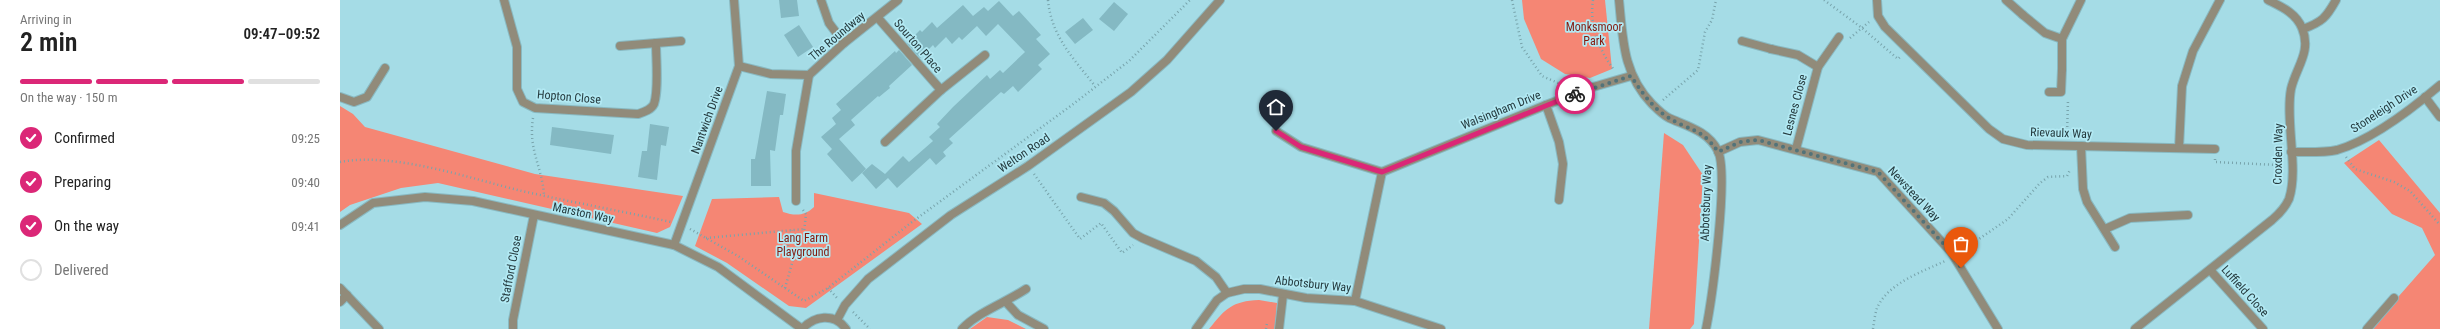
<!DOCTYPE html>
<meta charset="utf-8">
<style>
body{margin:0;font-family:"Roboto Condensed",sans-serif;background:#f6f6f6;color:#222;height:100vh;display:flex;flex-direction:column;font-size:15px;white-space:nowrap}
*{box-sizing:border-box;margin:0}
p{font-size:13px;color:#767676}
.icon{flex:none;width:22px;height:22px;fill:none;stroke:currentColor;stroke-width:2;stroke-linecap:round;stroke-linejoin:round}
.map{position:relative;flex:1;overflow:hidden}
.drawer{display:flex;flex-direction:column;background:#fff;width:340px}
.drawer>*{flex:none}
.pin{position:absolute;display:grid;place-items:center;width:34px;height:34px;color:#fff;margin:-41px -17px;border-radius:50% 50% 50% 0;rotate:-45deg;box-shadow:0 0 4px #0007}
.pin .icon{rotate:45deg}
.courier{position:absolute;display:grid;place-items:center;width:40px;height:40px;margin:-20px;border:3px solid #db2777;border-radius:50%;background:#fff;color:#222;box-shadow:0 1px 5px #0007}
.head em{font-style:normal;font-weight:600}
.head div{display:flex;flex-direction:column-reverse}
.head{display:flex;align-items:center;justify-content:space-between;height:68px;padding:0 20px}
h1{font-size:26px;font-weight:600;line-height:30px}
.bar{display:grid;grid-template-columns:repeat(4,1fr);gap:6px 4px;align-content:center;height:48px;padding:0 20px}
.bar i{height:5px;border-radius:3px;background:#e0e0e0}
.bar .active{background:#db2777}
.bar p{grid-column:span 4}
ol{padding:0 20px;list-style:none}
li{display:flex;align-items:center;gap:12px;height:44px}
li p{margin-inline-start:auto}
li .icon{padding:4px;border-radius:50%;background:#db2777;color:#fff;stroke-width:4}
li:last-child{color:#767676}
li i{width:22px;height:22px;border:2px solid #e0e0e0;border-radius:50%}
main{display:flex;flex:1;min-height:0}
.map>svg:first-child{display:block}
.green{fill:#f58674}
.building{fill:#84b9c3}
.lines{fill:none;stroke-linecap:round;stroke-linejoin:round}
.service-casing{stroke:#89b9c1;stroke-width:10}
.minor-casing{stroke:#89b9c1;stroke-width:10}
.tertiary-casing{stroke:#89b9c1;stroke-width:10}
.path{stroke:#78a4ac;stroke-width:2.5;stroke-dasharray:1 3;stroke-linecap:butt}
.service{stroke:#918b7a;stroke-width:8}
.minor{stroke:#918b7a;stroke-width:8}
.tertiary{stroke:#918b7a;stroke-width:8}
.done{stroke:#527379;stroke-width:4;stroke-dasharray:0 7.2}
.route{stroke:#db2777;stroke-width:5}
.labels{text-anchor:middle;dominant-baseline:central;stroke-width:3.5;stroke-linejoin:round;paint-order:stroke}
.park-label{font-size:12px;fill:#84190e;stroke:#b2e9f3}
.street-label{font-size:12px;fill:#253b3f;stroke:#b2e9f3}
</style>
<main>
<section class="drawer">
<div class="head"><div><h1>2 min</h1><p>Arriving in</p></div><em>09:47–09:52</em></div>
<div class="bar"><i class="active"></i><i class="active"></i><i class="active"></i><i></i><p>On the way · 150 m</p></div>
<ol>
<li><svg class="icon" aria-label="check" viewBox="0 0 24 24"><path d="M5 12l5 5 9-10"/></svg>Confirmed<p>09:25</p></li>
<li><svg class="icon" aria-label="check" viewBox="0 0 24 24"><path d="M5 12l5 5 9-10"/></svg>Preparing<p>09:40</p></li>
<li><svg class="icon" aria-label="check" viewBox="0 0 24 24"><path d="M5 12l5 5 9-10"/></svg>On the way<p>09:41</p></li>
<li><i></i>Delivered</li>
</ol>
</section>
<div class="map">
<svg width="2100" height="329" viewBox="0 0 2100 329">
<rect width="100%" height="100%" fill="#a5dce6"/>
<g class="green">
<path d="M1182 0H1265L1272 69 1250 78 1225 74 1201 59 1184 19Z"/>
<path d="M0 106 13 114 25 127 195 174 343 196 330 227 317 233 98 183 61 188 10 205 0 212Z"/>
<path d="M1324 133 1343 145 1363 175 1354 324 1350 329H1309Z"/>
<path d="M2039 140 2100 213V329H2030L2095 255 2082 228 2052 214 2004 163Z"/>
<path d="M474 193 569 213 582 224 466 308 449 306 387 263 355 246 372 199 439 197 443 212C455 216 465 216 474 207Z"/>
<path d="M919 300 937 303 935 329H869C885 309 892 301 919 300Z"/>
<path d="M647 317 668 320 686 329H630Z"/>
</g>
<g class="building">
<path d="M439 0H457L459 16 441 18Z"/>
<path d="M659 1 673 16 679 11 701 35 696 39 710 54 698 65 702 69 678 92 673 86 664 94 661 92 609 139 613 143 603 152 606 156 596 165 590 158 557 188 548 178 536 189 522 173 532 164 545 174 563 156 569 162 593 141 589 137 600 127 597 124 613 107 647 75 650 79 660 70 663 73 685 52 658 24 646 36 637 26 622 40 619 37 612 44 606 37 595 48 593 45 580 58 567 43 580 30 582 32 592 22 597 28 623 5 633 16 644 7 648 11Z"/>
<path d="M774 2 788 14 774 31 759 19Z"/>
<path d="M743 18 753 30 735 44 725 32Z"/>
<path d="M459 25 473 47 458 57 444 35Z"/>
<path d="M559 50 572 65 549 86 550 88 539 97 538 96 511 120 515 125 499 139 526 169 512 182 487 154 492 149 481 137 496 124 492 118 501 110 496 104 555 51 556 53Z"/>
<path d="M427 91 446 94 443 115H440L435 151 430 150 431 186H411V159H415Z"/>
<path d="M310 124 329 127 326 146 321 145 317 180 298 177 302 151H307Z"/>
<path d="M212 127 274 135 271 154 210 145Z"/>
</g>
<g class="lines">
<g class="service-casing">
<g id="service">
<path d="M481 0 489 23 504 43"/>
<path d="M1666 0 1683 15"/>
<path d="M1402 41 1431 49"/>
<path d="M1709 92H1721L1722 69"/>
<path d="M1741 146 1743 189 1747 202 1775 247"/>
<path d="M456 201V151L469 75"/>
<path d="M1765 229 1790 218 1848 215"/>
<path d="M0 302 7 295"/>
<path d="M939 329 943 295"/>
</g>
</g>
<g class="minor-casing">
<g id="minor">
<path d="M164 0 177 47V89L183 102 195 108 298 114C304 112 311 110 314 104 319 90 316 59 316 43L280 46"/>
<path d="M1279 0C1283 40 1283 74 1312 104 1317 109 1323 115 1329 118 1347 126 1368 131 1378 151 1389 174 1372 299 1366 329"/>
<path d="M1537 0 1538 16 1545 27 1649 129 1663 139 1687 145 1875 149"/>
<path d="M1683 15 1705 33 1722 39"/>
<path d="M538 18 601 90 545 142"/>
<path d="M1963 29C1982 22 1986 18 1996 0"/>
<path d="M316 43 341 41"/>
<path d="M1431 49 1458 55 1478 67"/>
<path d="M399 66 431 74 469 75 504 43 558 0"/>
<path d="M1722 69V39L1741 0"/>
<path d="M601 90 645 55"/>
<path d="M0 97 14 102 27 97 45 68"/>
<path d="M2085 97 2100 117"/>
<path d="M1206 105 1219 142 1223 164 1219 200"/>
<path d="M936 131 961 147 1042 172 1206 105 1253 87 1291 76"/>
<path d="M1839 148 1842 86 1853 51 1880 0"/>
<path d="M1456 149 1478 67 1499 37"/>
<path d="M1378 152 1400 142 1418 140 1538 172 1611 252 1658 329"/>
<path d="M1951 152C1965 152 1983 153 1997 150 2031 140 2073 108 2100 85"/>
<path d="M741 197 764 203 774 211 793 233 802 238 856 261 876 277 887 293"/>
<path d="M0 225 33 203 85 197 133 201 334 245 378 267 462 329"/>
<path d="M334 245 399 66 394 0"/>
<path d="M1870 270 1923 329"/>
<path d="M0 288 39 329"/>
<path d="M1015 301 1042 172"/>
<path d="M666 302 678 315 704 329"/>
<path d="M173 329V320L194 215"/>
<path d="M622 329C638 312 665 303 686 289"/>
<path d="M856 329 877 300 887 293 904 289H920L966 298 1015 301 1101 329"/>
<path d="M1795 329 1932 220C1939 214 1945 208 1949 199 1959 169 1945 121 1951 89 1956 67 1972 52 1962 28 1956 13 1942 7 1928 0"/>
<path d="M2027 329 2054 298"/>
</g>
</g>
<g class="tertiary-casing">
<g id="tertiary">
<path d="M497 320 505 305 528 279 611 215 688 166 791 92 827 60 880 0"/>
<path d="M462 329C474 316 494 312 506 329"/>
</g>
</g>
<g class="path">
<path d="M708 0C711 36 734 59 755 86"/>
<path d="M1172 0 1182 47 1202 76 1225 86"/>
<path d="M1253 0C1249 25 1259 50 1274 70"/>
<path d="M1484 0 1522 28 1558 59 1560 57"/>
<path d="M1510 38 1529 22"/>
<path d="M1323 100 1358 70 1365 32 1372 20 1376 0"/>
<path d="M193 118C188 150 202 166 204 195"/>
<path d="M1727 135 1728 100"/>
<path d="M2006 157 2015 169 2054 182 2070 191 2100 225"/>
<path d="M1875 159V162L1937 165 1941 161"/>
<path d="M0 162C55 152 128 178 182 191 231 202 281 211 331 222"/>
<path d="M694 174 740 239 761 223 782 253 793 245"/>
<path d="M463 210 466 214 464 232"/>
<path d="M350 229 398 256 464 301 488 288 572 222 732 105 789 61 850 0"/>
<path d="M366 238 465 229"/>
<path d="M1623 250 1668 219 1700 183 1708 177 1727 176 1730 170"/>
<path d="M445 288 453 260 448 246 452 230"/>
<path d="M488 288 497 298"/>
<path d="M513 312 530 329"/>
<path d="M926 329 927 323"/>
<path d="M1533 329C1534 322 1535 314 1537 308 1548 283 1582 272 1605 261"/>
</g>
<use href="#service" class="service"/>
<use href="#minor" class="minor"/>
<use href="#tertiary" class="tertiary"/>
</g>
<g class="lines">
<path class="done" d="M1235 94 1291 76C1301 91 1311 106 1326 116 1347 131 1361 126 1378 152L1400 142 1418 140 1538 172 1611 252 1621 268"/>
<path class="route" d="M936 131 961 147 1042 172 1235 94"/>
</g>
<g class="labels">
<g class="park-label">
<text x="1254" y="27">Monksmoor<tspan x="1254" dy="14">Park</tspan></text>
<text x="463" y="238">Lang Farm<tspan x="463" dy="14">Playground</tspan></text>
</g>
<g class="street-label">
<text transform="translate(497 36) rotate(-40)">The Roundway</text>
<text transform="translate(578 46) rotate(49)">Sourton Place</text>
<text transform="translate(229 97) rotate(5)">Hopton Close</text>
<text transform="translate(1455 105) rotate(-75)">Lesnes Close</text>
<text transform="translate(2044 109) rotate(-33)">Stoneleigh Drive</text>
<text transform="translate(1161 110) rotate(-22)">Walsingham Drive</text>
<text transform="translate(367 120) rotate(-70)">Nantwich Drive</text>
<text transform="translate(1721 133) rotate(2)">Rievaulx Way</text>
<text transform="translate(684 153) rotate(-34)">Welton Road</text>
<text transform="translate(1938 154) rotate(-89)">Croxden Way</text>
<text transform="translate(1574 194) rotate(47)">Newstead Way</text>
<text transform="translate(1366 203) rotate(-88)">Abbotsbury Way</text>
<text transform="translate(243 213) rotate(12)">Marston Way</text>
<text transform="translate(171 269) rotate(-79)">Stafford Close</text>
<text transform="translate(973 284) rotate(6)">Abbotsbury Way</text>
<text transform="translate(1905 291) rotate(48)">Luffield Close</text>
</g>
</g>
</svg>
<div class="pin" style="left:1621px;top:268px;background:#ea580c"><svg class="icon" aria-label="bag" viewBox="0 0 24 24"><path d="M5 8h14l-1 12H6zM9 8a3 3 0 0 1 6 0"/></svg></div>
<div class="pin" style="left:936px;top:131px;background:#1f2937"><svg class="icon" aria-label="home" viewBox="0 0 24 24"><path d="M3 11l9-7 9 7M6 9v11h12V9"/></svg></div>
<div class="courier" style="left:1235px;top:94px"><svg class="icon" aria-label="bike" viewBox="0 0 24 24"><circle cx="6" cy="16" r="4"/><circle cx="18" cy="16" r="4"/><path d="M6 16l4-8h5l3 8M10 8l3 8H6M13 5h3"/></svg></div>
</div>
</main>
